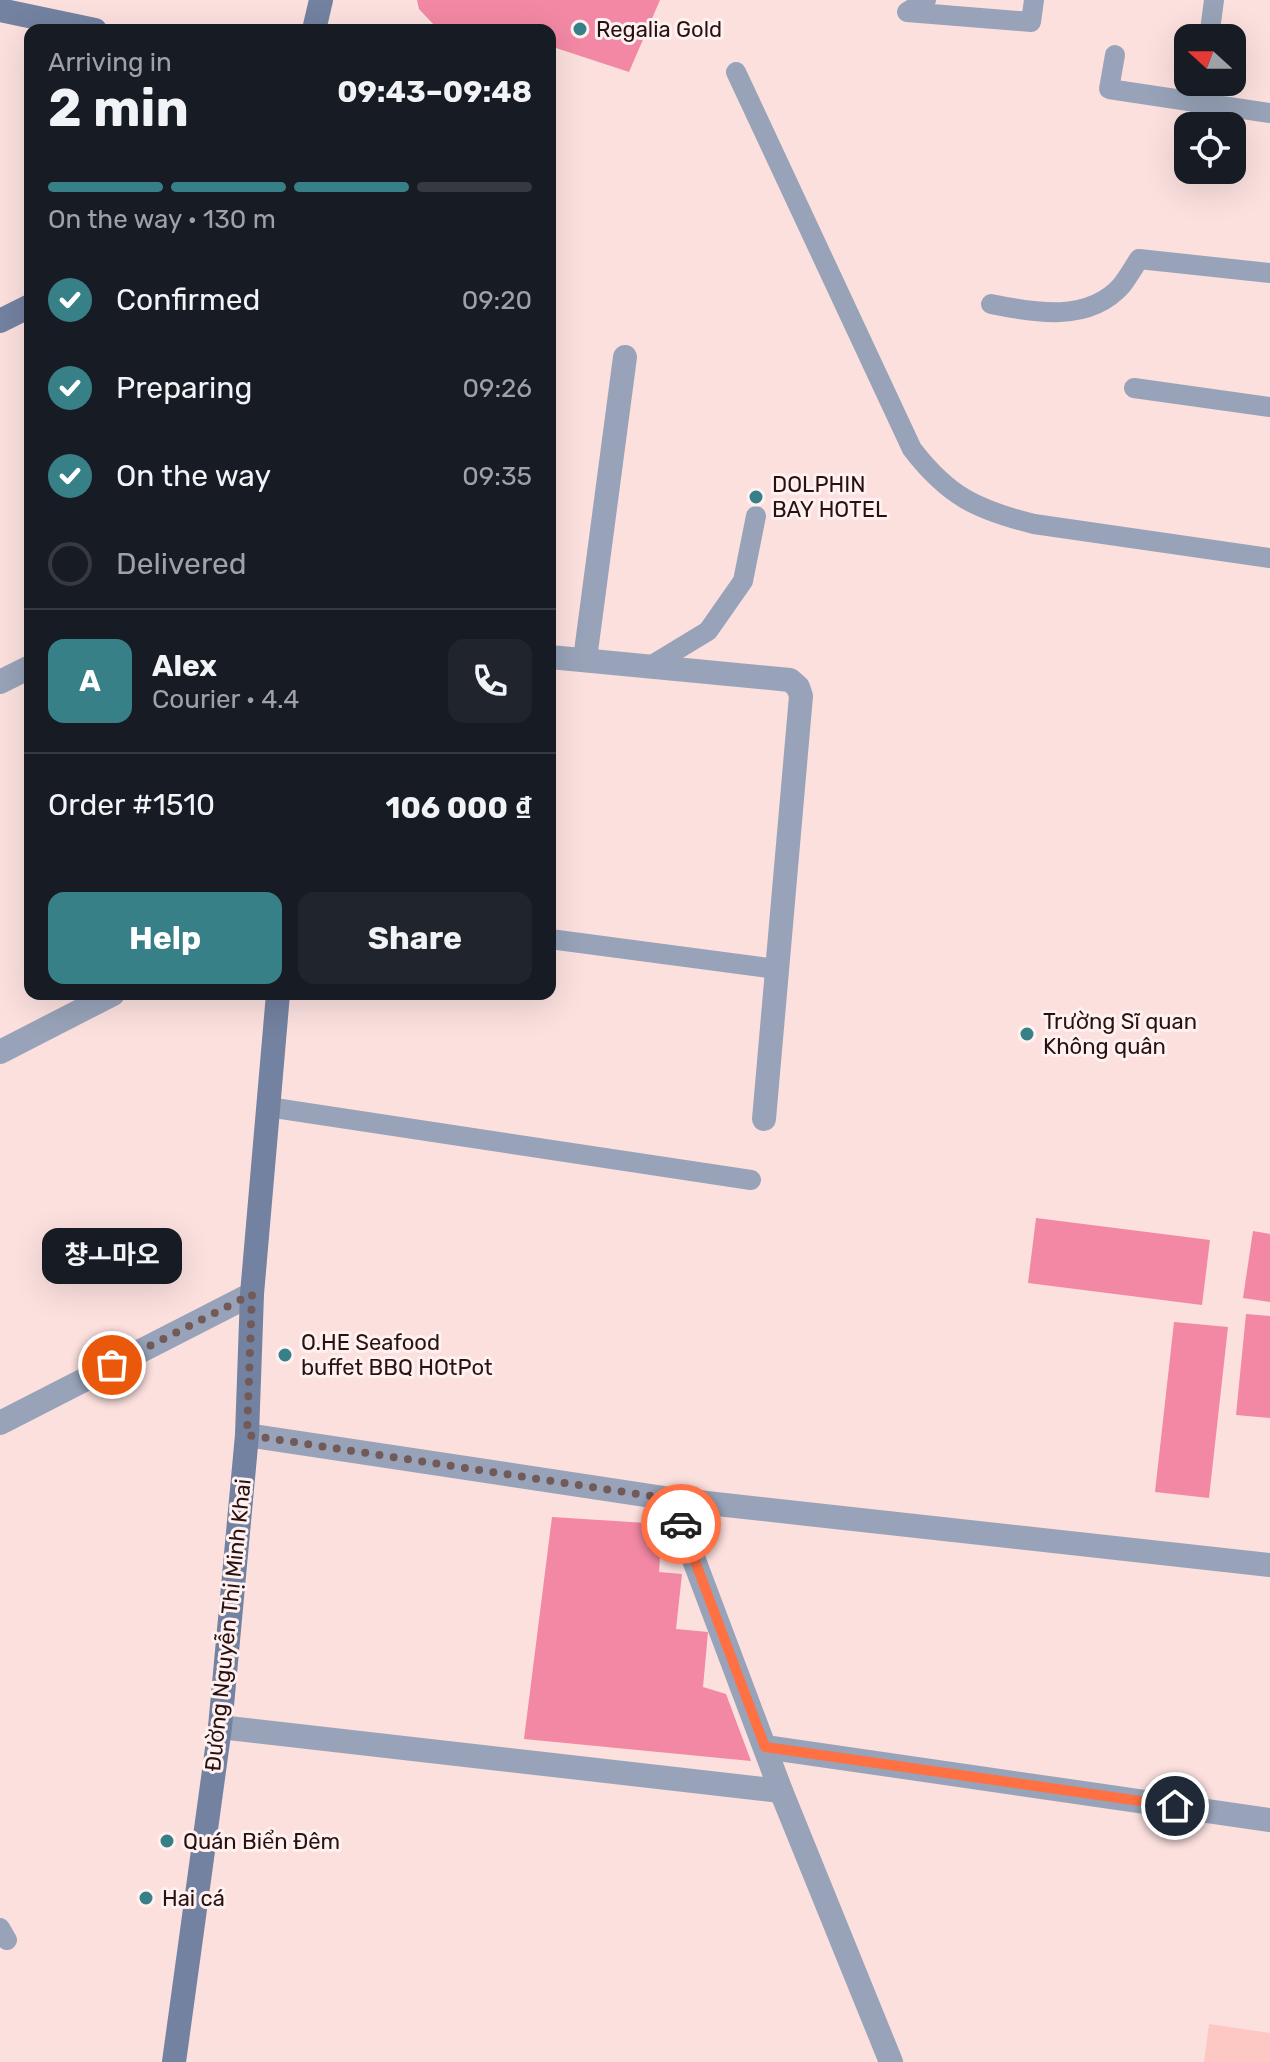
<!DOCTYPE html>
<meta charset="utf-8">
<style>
body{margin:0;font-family:Rubik,"Noto Sans KR",sans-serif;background:#20242c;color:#f1f3f6;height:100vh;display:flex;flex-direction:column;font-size:30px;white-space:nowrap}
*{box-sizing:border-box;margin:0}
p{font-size:26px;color:#9ea1a6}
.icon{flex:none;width:44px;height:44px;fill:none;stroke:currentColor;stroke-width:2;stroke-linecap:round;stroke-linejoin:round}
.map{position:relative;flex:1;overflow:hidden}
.details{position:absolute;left:24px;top:24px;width:532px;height:976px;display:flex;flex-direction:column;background:#171b24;border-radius:16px;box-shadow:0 8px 32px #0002}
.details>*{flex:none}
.needle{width:52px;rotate:291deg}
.fabs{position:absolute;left:1174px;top:24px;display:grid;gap:16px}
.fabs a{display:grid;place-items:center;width:72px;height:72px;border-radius:16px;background:#171b24;box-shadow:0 8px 32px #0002;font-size:40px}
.pin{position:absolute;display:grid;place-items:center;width:68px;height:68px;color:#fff;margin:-34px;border:4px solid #fff;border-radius:50%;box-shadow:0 2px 8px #0007}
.courier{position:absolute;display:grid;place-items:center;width:80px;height:80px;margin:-40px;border:6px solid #ff7043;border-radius:50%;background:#fff;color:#222;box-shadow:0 2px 10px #0007}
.bubble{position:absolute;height:56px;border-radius:16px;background:#171b24;box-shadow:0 8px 32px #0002;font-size:26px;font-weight:700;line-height:56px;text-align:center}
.headline em{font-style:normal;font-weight:700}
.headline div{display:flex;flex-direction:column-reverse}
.headline{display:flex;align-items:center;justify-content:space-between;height:136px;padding:0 24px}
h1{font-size:52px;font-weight:700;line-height:60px}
.bar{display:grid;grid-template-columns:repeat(4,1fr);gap:12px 8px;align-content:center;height:96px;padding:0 24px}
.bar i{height:10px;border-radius:6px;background:#363941}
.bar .selected{background:#388087}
.bar p{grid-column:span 4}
.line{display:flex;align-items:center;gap:20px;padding:0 24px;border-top:2px solid #363941}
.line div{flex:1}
.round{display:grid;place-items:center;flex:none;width:84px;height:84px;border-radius:16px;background:#20242c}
ol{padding:0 24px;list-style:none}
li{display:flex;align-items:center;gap:24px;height:88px}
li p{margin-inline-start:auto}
li .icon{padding:8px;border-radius:50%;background:#388087;color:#fff;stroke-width:4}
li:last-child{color:#9ea1a6}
li i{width:44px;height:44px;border:4px solid #363941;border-radius:50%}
.button{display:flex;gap:16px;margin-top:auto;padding:16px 24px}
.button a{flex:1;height:92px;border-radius:16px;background:#388087;color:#fff;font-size:32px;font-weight:700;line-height:92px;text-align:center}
.button a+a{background:#20242c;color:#f1f3f6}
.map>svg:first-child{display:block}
.grass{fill:#fdc8c3}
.building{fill:#f288a4}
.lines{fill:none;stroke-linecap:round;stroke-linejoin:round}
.lane{stroke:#98a3b9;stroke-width:20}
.street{stroke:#98a3b9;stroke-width:24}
.secondary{stroke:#7382a1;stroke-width:24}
.done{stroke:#725a59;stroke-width:8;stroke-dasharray:0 14.4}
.route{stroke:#ff7043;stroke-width:10}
.poi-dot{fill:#388087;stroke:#fff1f0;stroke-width:3}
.labels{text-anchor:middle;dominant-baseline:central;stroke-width:6;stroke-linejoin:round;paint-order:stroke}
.poi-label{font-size:22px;fill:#281211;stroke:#fff1f0;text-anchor:start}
.street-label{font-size:22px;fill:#281211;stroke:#fff1f0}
</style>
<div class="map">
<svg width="1270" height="2062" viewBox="0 0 1270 2062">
<rect width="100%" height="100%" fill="#fbe0de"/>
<path class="grass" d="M1209 2024 1270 2033V2062H1204Z"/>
<g class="building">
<path d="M417 0H660L629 72 550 46V30H452L435 26 419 9Z"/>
<path d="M1036 1218 1210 1240 1202 1305 1028 1283Z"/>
<path d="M1253 1231 1270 1234V1302L1243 1298Z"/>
<path d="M1246 1314 1270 1316V1418L1236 1415Z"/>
<path d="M1174 1322 1228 1327 1209 1498 1155 1492Z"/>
<path d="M552 1517 662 1524 659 1572 682 1574 676 1629 708 1632 703 1687 726 1694 751 1761 524 1739Z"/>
</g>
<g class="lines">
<g class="lane">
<path d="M926 0 907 12 1031 22 1034 0"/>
<path d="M1209 38 1214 0"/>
<path d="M1115 55 1109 89 1202 103 1205 82"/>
<path d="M736 72 912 449C948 496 977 510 1034 524L1270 558"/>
<path d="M1198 126 1202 103 1270 113"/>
<path d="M991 304C1034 313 1089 323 1122 285 1128 277 1134 267 1139 259L1270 273"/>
<path d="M1134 388 1270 407"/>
<path d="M652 665 708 631 743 581 756 516"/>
<path d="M550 939 776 969"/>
<path d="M268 1107 751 1180"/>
<path d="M0 1928 7 1940"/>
</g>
<g class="street">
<path d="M550 657 790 680 798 687 801 696 764 1119"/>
<path d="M585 659 625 357"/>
<path d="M0 682 30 667"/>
<path d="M0 1052 113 994"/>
<path d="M0 1423 252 1294"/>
<path d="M247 1435 671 1499 1270 1565"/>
<path d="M671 1499 781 1791 891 2062"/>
<path d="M220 1727 781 1791"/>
<path d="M765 1747 1270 1820"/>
</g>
<g class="secondary">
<path d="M0 10 95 30"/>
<path d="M314 30 321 0"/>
<path d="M0 321 30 306"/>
<path d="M174 2062 220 1727 247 1435 252 1294 278 994"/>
</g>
</g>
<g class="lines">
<path class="done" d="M112 1365 252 1294 247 1435 671 1499 681 1524"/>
<path class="route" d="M681 1524 765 1747 1175 1806"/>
</g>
<g class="poi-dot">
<circle cx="580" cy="29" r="8"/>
<circle cx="756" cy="497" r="8"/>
<circle cx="1027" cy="1034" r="8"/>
<circle cx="285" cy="1355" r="8"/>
<circle cx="167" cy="1841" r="8"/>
<circle cx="146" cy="1898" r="8"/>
</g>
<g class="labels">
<g class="poi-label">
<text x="596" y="29">Regalia Gold</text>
<text x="772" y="484">DOLPHIN<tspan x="772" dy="25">BAY HOTEL</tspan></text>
<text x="1043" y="1021">Trường Sĩ quan<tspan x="1043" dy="25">Không quân</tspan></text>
<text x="301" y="1342">O.HE Seafood<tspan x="301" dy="25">buffet BBQ HOtPot</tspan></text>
<text x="183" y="1841">Quán Biển Đêm</text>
<text x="162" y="1898">Hai cá</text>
</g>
<g class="street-label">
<text transform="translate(228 1625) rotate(-84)">Đường Nguyễn Thị Minh Khai</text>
</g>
</g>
</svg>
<div class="fabs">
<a><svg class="needle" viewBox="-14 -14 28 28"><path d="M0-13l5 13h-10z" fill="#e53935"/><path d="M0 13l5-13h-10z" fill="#9ea1a6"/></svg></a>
<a><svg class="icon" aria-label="locate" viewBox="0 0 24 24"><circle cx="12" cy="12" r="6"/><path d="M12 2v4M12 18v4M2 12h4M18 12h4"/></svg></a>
</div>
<div class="pin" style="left:112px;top:1365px;background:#ea580c"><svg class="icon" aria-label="bag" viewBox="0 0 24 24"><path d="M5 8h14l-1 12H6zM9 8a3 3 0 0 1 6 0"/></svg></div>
<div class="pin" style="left:1175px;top:1806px;background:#1f2937"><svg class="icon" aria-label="home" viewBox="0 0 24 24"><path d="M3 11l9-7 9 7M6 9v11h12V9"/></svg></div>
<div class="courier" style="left:681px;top:1524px"><svg class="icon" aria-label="car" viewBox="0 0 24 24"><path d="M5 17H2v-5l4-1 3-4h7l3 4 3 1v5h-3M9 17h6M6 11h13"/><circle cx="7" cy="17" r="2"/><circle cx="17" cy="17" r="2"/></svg></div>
<div class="bubble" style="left:42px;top:1228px;width:140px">챵ㅗ마오</div>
<section class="details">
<div class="headline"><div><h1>2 min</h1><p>Arriving in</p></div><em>09:43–09:48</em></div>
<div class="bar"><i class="selected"></i><i class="selected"></i><i class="selected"></i><i></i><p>On the way · 130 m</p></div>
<ol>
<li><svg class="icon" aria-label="check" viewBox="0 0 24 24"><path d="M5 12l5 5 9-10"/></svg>Confirmed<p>09:20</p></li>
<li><svg class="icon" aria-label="check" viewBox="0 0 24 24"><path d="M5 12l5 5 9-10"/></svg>Preparing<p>09:26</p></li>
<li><svg class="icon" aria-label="check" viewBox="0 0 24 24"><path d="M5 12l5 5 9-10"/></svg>On the way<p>09:35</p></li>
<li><i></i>Delivered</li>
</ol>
<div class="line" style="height:144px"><b class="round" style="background:#388087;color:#fff">A</b><div><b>Alex</b><p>Courier · 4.4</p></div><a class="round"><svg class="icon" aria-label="phone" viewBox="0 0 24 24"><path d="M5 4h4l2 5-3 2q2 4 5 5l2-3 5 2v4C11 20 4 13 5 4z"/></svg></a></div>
<div class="line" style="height:104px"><div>Order #1510</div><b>106 000 ₫</b></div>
<div class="button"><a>Help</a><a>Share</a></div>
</section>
</div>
